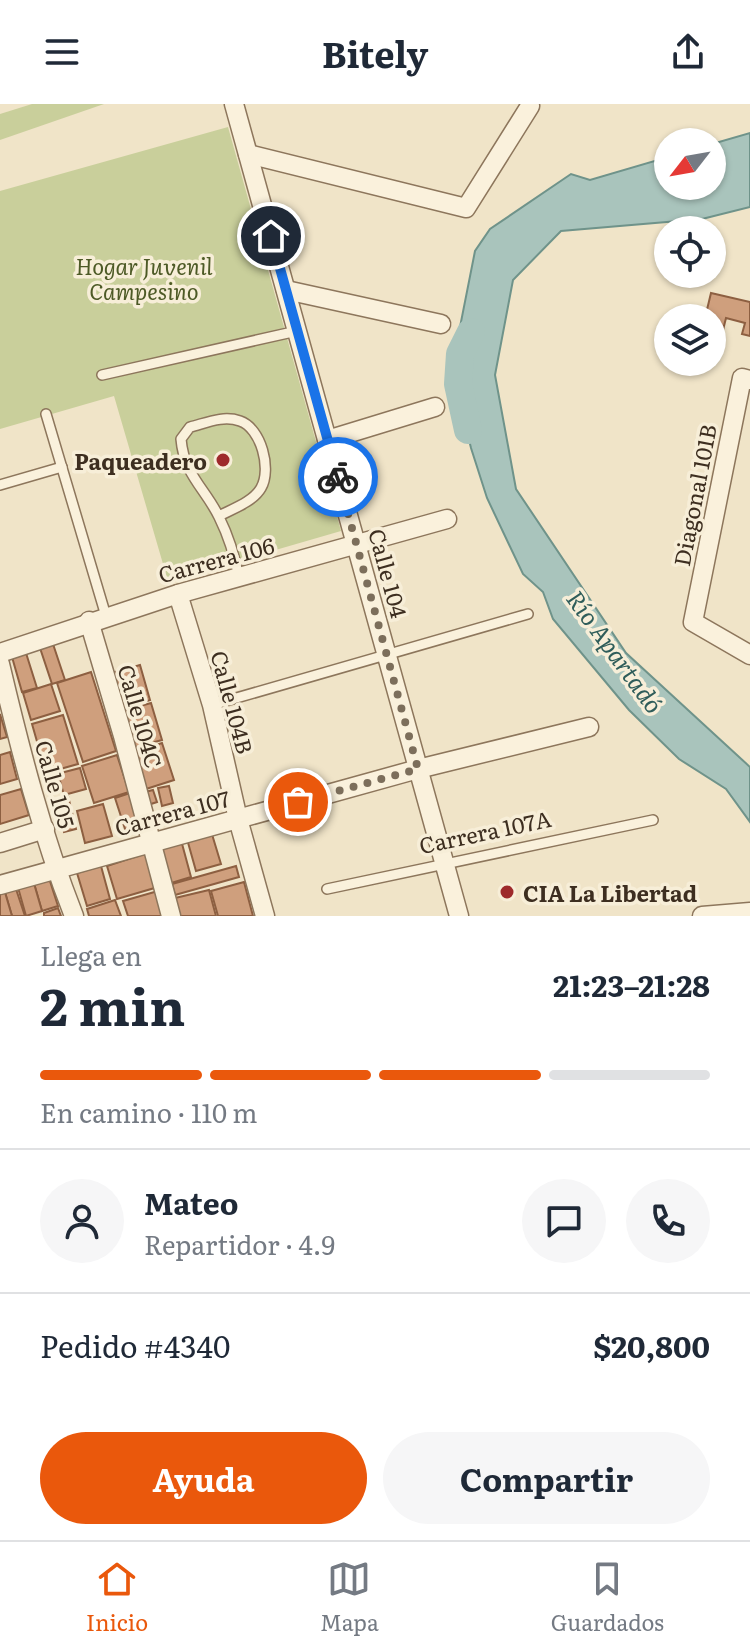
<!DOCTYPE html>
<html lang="es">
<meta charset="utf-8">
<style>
body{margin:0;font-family:Literata,serif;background:#f6f6f7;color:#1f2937;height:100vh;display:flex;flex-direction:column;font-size:30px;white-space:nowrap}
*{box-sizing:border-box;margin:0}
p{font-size:26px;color:#747a83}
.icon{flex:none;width:44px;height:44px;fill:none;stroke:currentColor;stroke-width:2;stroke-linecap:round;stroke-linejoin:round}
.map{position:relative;height:812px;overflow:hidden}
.panel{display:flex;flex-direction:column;background:#fff;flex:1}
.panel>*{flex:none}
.needle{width:52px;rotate:239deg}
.tools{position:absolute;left:654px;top:24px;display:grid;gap:16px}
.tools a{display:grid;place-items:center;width:72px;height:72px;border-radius:50%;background:#fff;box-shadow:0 2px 6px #0004;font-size:40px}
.pin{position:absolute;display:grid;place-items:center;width:68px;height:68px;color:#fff;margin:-34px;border:4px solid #fff;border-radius:50%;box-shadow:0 2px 8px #0007}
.courier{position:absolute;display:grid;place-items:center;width:80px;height:80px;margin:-40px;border:6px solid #1a73e8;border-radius:50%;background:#fff;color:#222;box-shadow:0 2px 10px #0007}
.overview em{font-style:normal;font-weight:700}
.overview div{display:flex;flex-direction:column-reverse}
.overview{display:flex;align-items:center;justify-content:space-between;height:136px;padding:0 40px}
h1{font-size:52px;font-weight:700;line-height:60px}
.bar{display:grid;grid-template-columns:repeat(4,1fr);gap:12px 8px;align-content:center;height:96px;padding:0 40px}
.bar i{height:10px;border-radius:6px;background:#e0e1e3}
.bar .selected{background:#ea580c}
.bar p{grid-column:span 4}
.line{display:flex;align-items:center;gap:20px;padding:0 40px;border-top:2px solid #e0e1e3}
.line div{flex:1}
.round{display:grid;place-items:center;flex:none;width:84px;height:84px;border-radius:42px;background:#f6f6f7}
.button{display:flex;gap:16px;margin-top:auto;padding:16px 40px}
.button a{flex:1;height:92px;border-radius:48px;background:#ea580c;color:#fff;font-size:32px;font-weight:700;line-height:92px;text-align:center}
.button a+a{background:#f6f6f7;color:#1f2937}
header{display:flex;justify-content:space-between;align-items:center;height:104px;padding:0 40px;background:#fff;font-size:36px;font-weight:700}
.tab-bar{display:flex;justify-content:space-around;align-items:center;height:112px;border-top:2px solid #e0e1e3;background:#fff;font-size:22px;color:#747a83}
.tab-bar a{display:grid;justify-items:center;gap:4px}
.tab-bar .selected{color:#ea580c}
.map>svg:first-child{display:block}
.green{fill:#c9cf9b}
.water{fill:#a9c4bc;stroke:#6f938a;stroke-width:2}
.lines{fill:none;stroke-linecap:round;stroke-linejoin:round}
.river{stroke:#a9c4bc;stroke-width:28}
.building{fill:#cf9f7d;stroke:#8d5f41;stroke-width:2}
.lane-casing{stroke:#8d765c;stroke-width:12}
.street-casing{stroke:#8d765c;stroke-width:21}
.lane{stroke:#faf1dc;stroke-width:9}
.street{stroke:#faf1dc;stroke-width:18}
.done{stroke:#7c6e5b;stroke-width:8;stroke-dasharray:0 14.4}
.route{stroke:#1a73e8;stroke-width:10}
.poi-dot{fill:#9e2a2b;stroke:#f7eed8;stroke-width:3}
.labels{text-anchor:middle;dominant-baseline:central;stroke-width:7;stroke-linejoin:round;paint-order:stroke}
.park-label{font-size:22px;font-style:italic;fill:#4d5a26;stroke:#f7eed8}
.poi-label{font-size:22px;font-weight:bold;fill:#3d2e20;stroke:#f7eed8;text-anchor:end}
.street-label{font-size:22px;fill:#3d2e20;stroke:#f7eed8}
.water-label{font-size:24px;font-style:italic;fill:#2f5d5a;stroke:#f7eed8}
</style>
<header><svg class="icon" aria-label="menu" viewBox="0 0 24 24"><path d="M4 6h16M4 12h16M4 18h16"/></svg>Bitely<svg class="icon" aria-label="share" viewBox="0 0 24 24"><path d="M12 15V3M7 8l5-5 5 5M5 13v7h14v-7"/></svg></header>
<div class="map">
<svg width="750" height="812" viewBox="0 0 750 812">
<rect width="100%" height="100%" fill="#f0e4c8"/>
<g class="green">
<path d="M32 0H104L0 36V10Z"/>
<path d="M228 23 341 427 168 477 114 292 0 325V87Z"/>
</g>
<path class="water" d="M750 29V103L702 115 561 127 513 176 495 271 516 385 626 549 750 663V718L726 685 679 655 629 606 553 515 543 488 523 470 487 394 471 344 460 299 458 233 475 147 490 125 571 70 590 76 668 53V82H712V40Z"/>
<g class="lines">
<path class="river" d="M468 326 458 280 460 250 471 228"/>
</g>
<g class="building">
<path d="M711 189 750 198V232L742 230 745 219 726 214 723 226 712 223V214H705Z"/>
<path d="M53 540 65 576 52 580 40 544Z"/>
<path d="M26 549 37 584 22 588 12 553Z"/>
<path d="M140 561 150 596 118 606 108 570Z"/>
<path d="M91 568 116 647 83 658 57 579Z"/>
<path d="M51 580 60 607 31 616 23 589Z"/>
<path d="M151 599 162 636 129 645 119 608Z"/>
<path d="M0 610 7 633 0 635Z"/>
<path d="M63 611 78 660 46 669 32 620Z"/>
<path d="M162 639 174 676 143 686 131 649Z"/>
<path d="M10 648 17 675 0 680V651Z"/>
<path d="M117 651 129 688 94 699 82 662Z"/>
<path d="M80 664 86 685 64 691 60 677 51 680 49 672Z"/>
<path d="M169 682 173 699 162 702 158 684Z"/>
<path d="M21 685 29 711 0 720V691Z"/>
<path d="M153 686 157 698 145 702 141 689Z"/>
<path d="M133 688 144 722 126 728 115 694Z"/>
<path d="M68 692 76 725 64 728 56 695Z"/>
<path d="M103 700 112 732 85 739 77 707Z"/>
<path d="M211 727 221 760 196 767 187 735Z"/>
<path d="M181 736 191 773 168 780 157 743Z"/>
<path d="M147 749 158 783 117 795 107 762Z"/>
<path d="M101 762 110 795 87 802 77 769Z"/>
<path d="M236 762 239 773 175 791 172 780Z"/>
<path d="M48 771 58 802 42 807 33 776Z"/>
<path d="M33 776 42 807 26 812 17 780Z"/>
<path d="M244 778 253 812H218L211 787Z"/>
<path d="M15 782 25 812H12L4 785Z"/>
<path d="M4 785 12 812H0V786Z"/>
<path d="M209 786 216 812H180L175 794Z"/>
<path d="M158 787 165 812H128L123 797Z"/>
<path d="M115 796 121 812H89L87 805Z"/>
<path d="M58 804 61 812H44V809Z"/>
</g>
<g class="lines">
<g class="lane-casing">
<g id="lane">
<path d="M102 271 297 227"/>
<path d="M46 310 106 512"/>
<path d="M0 381 62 363"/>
<path d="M219 412C232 405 253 398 261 384 272 365 261 324 240 317 223 311 206 319 190 323L181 335C184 371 205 384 219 413 229 433 235 453 239 474"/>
<path d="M212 601 528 510"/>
<path d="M327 785 653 716"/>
</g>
</g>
<g class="street-casing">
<g id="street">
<path d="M234 0 459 812"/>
<path d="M248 50 466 104 530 2"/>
<path d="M286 186 441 220"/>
<path d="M750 276 742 274 693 518 750 551"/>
<path d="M327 336 435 303"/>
<path d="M178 490 212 601 238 715 265 812"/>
<path d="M89 517 123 632 171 812"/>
<path d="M0 549 178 490 447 415"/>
<path d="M0 560C20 645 42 731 74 812"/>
<path d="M0 739 45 725"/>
<path d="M0 781 418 665 589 623"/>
<path d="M702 812 750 808"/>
</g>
</g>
<use href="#lane" class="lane"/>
<use href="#street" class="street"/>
</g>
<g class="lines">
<path class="done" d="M298 698 418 665 338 373"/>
<path class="route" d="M271 132 338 373"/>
</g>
<g class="poi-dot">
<circle cx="223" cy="356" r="8"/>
<circle cx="507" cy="788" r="8"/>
</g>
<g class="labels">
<g class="park-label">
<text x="144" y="161">Hogar Juvenil<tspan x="144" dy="25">Campesino</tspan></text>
</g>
<g class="poi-label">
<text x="207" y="356">Paqueadero</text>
<text x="523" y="788" text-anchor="start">CIA La Libertad</text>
</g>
<g class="street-label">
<text transform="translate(694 391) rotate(-79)">Diagonal 101B</text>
<text transform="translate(216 455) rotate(-15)">Carrera 106</text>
<text transform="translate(389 469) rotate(75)">Calle 104</text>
<text transform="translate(233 598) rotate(75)">Calle 104B</text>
<text transform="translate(141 612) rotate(74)">Calle 104C</text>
<text transform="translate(56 680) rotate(74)">Calle 105</text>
<text transform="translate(172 708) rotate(-15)">Carrera 107</text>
<text transform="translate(485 727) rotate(-12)">Carrera 107A</text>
</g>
<g class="water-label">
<text transform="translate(616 547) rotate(54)">Río Apartadó</text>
</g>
</g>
</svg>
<div class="tools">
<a><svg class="needle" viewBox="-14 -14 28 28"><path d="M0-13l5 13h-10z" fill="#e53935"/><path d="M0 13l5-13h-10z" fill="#747a83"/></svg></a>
<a><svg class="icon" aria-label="locate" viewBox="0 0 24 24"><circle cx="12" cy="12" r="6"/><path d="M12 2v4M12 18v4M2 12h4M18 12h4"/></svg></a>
<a><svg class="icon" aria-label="layers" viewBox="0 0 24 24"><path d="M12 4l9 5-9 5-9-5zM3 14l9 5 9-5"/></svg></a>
</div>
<div class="pin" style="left:298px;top:698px;background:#ea580c"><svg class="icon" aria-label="bag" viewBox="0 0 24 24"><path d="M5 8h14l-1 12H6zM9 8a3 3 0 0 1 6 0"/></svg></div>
<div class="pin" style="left:271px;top:132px;background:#1f2937"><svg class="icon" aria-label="home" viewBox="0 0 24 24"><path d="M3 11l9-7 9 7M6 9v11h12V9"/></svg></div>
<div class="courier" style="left:338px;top:373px"><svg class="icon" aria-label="bike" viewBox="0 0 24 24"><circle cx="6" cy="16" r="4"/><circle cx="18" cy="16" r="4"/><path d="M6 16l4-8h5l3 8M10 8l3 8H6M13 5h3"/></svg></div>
</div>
<section class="panel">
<div class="overview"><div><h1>2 min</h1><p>Llega en</p></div><em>21:23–21:28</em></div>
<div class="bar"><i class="selected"></i><i class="selected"></i><i class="selected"></i><i></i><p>En camino · 110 m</p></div>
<div class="line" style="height:144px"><a class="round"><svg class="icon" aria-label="person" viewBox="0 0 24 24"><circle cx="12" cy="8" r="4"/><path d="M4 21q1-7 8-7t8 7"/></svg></a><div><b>Mateo</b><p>Repartidor · 4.9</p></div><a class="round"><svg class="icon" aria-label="chat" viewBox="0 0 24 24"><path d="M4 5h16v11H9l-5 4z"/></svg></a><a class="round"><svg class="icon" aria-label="phone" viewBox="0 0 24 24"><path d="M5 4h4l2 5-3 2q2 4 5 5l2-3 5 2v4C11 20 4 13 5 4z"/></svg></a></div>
<div class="line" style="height:104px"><div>Pedido #4340</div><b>$20,800</b></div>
<div class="button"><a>Ayuda</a><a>Compartir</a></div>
</section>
<nav class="tab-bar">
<a class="selected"><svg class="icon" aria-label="home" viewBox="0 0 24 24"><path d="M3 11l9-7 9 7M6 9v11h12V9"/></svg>Inicio</a>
<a><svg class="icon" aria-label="map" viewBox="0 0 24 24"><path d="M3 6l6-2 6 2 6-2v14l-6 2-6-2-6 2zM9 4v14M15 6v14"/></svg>Mapa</a>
<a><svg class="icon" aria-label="saved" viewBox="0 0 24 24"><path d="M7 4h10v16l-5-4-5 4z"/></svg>Guardados</a>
</nav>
